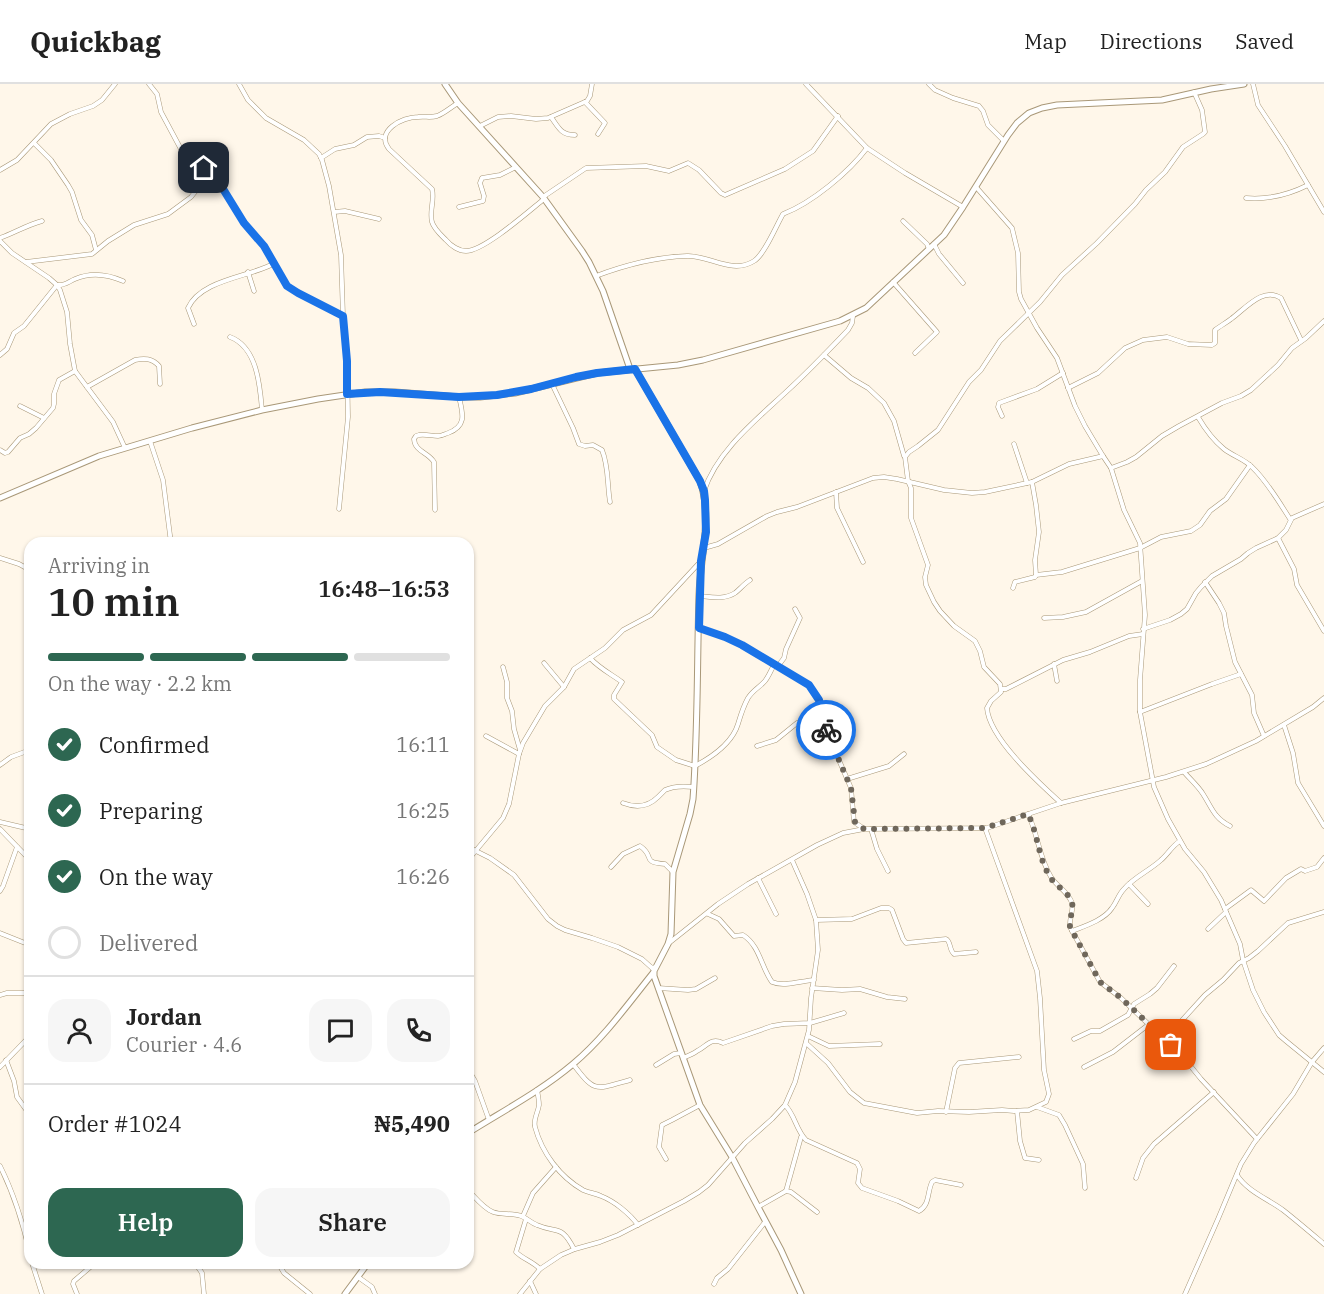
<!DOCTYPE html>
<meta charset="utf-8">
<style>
body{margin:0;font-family:"IBM Plex Serif",serif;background:#f6f6f6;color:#222;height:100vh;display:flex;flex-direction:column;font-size:22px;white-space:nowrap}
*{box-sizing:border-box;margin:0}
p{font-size:20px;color:#767676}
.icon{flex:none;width:33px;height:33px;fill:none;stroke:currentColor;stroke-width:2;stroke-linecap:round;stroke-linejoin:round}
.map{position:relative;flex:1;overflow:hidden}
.drawer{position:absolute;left:24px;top:453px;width:450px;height:732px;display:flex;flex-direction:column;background:#fff;border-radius:18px;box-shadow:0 2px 4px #0004}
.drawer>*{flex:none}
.pin{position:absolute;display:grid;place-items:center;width:51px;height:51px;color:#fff;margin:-26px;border-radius:12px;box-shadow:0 3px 9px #0006}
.courier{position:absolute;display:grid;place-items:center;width:60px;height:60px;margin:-30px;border:4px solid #1a73e8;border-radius:50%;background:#fff;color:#222;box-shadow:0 2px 8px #0007}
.head em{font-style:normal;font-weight:600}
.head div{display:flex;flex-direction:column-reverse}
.head{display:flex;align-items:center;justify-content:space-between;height:102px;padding:0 24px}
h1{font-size:39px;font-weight:600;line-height:45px}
.bar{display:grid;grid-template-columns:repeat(4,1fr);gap:9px 6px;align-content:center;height:72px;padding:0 24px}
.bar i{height:8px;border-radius:4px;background:#e0e0e0}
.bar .on{background:#2d6751}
.bar p{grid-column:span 4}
.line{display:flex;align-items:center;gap:15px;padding:0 24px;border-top:2px solid #e0e0e0}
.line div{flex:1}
.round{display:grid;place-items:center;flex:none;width:63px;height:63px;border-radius:18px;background:#f6f6f6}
ol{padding:0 24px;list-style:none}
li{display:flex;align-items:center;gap:18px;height:66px}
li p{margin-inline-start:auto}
li .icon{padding:6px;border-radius:50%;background:#2d6751;color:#fff;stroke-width:4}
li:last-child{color:#767676}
li i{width:33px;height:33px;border:3px solid #e0e0e0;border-radius:50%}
.button{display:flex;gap:12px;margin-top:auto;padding:12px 24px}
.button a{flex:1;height:69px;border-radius:18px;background:#2d6751;color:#fff;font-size:24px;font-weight:600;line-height:69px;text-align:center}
.button a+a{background:#f6f6f6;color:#222}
header{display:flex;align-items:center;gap:36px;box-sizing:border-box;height:84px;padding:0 30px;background:#fff;border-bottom:2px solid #e0e0e0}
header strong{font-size:28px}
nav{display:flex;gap:33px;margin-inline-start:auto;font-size:21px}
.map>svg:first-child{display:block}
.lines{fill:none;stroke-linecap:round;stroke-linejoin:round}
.street-casing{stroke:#a99878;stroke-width:5}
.secondary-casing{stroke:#a99878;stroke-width:7}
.street{stroke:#fff;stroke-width:4}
.secondary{stroke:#fff;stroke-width:5}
.done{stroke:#6f675b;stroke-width:6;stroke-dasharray:0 10.8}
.route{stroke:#1a73e8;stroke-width:8}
</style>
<header>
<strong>Quickbag</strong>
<nav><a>Map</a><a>Directions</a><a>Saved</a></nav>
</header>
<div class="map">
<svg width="1324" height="1210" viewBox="0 0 1324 1210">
<rect width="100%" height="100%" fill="#fff7ea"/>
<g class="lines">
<g class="street-casing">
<g id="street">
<path d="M149 0 157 10 161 28 183 69 186 73 208 87 221 100 244 139 264 161 287 202 298 209 343 232"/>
<path d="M239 0 248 16 266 34 304 56 319 70 322 76 329 102 341 171 343 232 347 277 348 333 339 425"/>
<path d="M806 0 867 64 905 89 963 123"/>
<path d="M929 0 935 6 953 14 979 22 983 27 988 41 1004 57"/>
<path d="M1253 0 1258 21 1285 62 1324 128"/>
<path d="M585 18 604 38 605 39 598 50"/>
<path d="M458 19C451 23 445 29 437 32 430 34 425 32 418 33 402 33 375 47 389 65L432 105C435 116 429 127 432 138 434 145 441 151 446 156 451 162 459 167 466 167 484 167 529 127 544 115"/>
<path d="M551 33C559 44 561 51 575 51"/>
<path d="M480 42 498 33 511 32 536 35 548 34 587 17 590 12 592 0"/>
<path d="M34 59 51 76 68 101 72 108 81 136 92 151 96 166"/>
<path d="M321 74 335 65 354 61 367 53 379 52 385 54"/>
<path d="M0 86 17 76 51 40 70 30 93 22 102 16 115 0"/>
<path d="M976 103 1012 144 1018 169 1019 208 1021 215 1037 244 1057 274 1075 322 1085 342 1103 372"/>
<path d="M543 113 586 84 646 82 669 87 688 79 699 86 721 109 725 111 785 85 813 67 838 32"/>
<path d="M1246 114C1269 116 1288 111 1308 101"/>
<path d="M459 123 483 117 484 112 480 99 482 94 500 91 516 83"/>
<path d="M334 128 345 127 379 135"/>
<path d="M903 137 927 160 929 165"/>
<path d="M0 154C14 149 27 141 42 137"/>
<path d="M0 157 12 169 49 194 57 201 60 206 67 228 70 260 75 287 113 338 125 364"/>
<path d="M934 160 939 170 963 199"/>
<path d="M26 178 92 170 108 157 134 141 168 130 191 113 195 108 200 99 204 84"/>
<path d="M248 188 254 207"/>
<path d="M596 192C625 181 656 173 687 172 709 171 732 191 754 177 765 170 776 142 783 130 812 119 849 88 867 64"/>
<path d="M893 198 937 248 915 269"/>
<path d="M194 240 188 224C201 195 251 193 275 179"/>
<path d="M230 253C257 263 260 301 262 326"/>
<path d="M0 271 7 265 14 249 24 242 57 201C64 202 68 198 75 195 91 188 107 190 123 197"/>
<path d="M824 271 851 294 868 304 884 319 894 337 904 372"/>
<path d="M552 300 573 344 579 360 585 362 593 361 602 366C609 383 607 401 610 418"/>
<path d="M87 303 135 276C144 274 152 274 159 282L160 300"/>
<path d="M1068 304 1098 289 1125 264 1143 256 1167 253 1188 260 1212 261 1215 259V246C1220 242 1226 239 1231 235 1245 225 1263 202 1281 214L1301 256"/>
<path d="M20 322 44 334"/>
<path d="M1002 332 998 323 999 319 1037 305 1063 289"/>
<path d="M1198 333C1205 345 1213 356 1224 365 1233 372 1244 375 1252 383 1267 397 1279 418 1290 435"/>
<path d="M150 357 163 396 171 459"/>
<path d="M1014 360 1027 399"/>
<path d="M0 366 5 369 8 368 20 354 29 350 36 344 53 324 54 320V310L59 296 75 287"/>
<path d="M1111 384 1124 426 1140 459 1145 531 1140 596V628L1154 703 1168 735 1185 765 1204 788 1221 816 1240 860 1243 876 1253 906 1264 928 1279 951 1286 957 1324 988"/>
<path d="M704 407C717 367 756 336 786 308 808 288 828 267 848 246L852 239 853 232"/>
<path d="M836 408 837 424 863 478"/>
<path d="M435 426 434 378C428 368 415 368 414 355L416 352 419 351C426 350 432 352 438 352 441 352 445 350 448 349 467 342 463 330 459 313"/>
<path d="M1278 454 1294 485 1297 501 1324 547"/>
<path d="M704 464 718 460 767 432 777 428 797 423 873 394 884 393 897 395 944 406 972 409 985 408 1032 398 1069 380 1099 373 1103 372 1111 384 1127 378 1136 373 1162 352 1179 342 1222 319 1241 312 1251 306 1278 281 1292 264 1306 254 1324 237"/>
<path d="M0 474 19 480 30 486"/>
<path d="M1036 491 1062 488 1140 464 1161 453 1191 447 1200 441 1210 427 1226 415 1250 381"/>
<path d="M1205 498 1219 519 1224 529 1226 542 1235 578 1252 611 1254 629 1264 652"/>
<path d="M1013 504 1015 498 1035 493 1036 491 1035 476 1039 448 1036 421 1032 398"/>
<path d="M699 512C711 513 724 516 735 509 740 505 744 500 750 496"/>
<path d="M1044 534 1063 533 1086 528 1142 497"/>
<path d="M699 544 725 553 742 561 809 601 819 616 823 639 851 704 854 738 863 744"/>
<path d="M1143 545 1170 536 1181 530 1187 525 1196 509 1201 503 1212 492 1241 475 1248 469 1256 464 1278 454 1286 446 1292 434 1324 420"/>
<path d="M590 574C599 584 611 590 622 598L614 611V615L652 651 657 663 676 676 695 682C712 673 732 660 738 640 741 630 743 623 748 614 753 606 760 603 765 597 769 592 771 586 774 581"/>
<path d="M544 579 564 603"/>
<path d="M1054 580 1057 597"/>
<path d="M778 582 784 574 786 565 800 534 795 525"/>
<path d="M503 583 507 598V614L512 627 514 645 520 666"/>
<path d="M1002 605H1006L1063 576 1090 568 1129 552 1143 550"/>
<path d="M1140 628 1212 600 1241 590"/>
<path d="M1284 641 1293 669 1298 699 1324 742"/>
<path d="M486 652 519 670"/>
<path d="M757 662 776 656 797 639 822 633"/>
<path d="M0 681 11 673 30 666"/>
<path d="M1184 688C1190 695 1198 702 1203 710 1212 724 1214 734 1230 742"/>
<path d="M847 695 889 682 904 670"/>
<path d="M623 719C636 724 648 723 658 713 660 711 663 708 665 706 673 702 685 702 694 703"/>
<path d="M1061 719C1039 699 989 654 987 624L991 617 1001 608 1000 600 984 583 980 567 975 557 954 542 940 527 934 518 926 501 925 493 928 481 911 434V404L908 397 905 373 909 368 918 362 938 346 969 298 981 286 1000 257 1040 218 1062 191 1097 159 1135 120 1146 106 1165 88 1183 63 1203 50 1205 48 1202 26 1194 8"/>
<path d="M1028 730C1038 750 1039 774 1051 793 1057 803 1068 807 1072 819 1074 826 1069 834 1070 843L1100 898 1121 914 1184 974 1201 995 1257 1055"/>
<path d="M0 738 30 745"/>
<path d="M0 745 30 776"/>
<path d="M871 745 877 765 888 787"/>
<path d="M468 763 490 774 514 791 548 835 557 842 565 846 592 854 618 863 642 875 652 884 656 883"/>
<path d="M468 776 503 734 509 720 519 670 523 659 545 622 564 603 574 585 605 564 623 546 651 531 701 477"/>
<path d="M611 783 623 770 640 762C656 773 640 778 665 780L673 788"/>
<path d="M758 794 776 830"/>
<path d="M1129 800 1148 820"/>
<path d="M0 807 3 802 17 763"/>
<path d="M1225 825 1251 806 1264 817 1286 794 1301 785 1305 787 1317 783 1324 774"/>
<path d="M708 830 719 835 734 852 743 851C760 862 761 883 772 898 783 903 801 897 814 896"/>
<path d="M816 836 852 835 881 824H889L892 826 903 855 906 859 946 855C951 857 949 866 954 870L976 868"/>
<path d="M1208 845 1226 828"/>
<path d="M1072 847C1085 842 1104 836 1112 824 1117 818 1118 811 1124 805 1134 793 1149 787 1161 776 1168 770 1172 762 1180 757"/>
<path d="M0 849 30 861"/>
<path d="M669 859 718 820 748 800 817 761 843 749 864 745 987 744 1061 719 1166 693 1206 680 1256 657 1313 623 1324 614"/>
<path d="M658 904 688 906 696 905 715 894"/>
<path d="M812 904 842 906 860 905 887 913 905 915"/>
<path d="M0 911 7 909H30"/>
<path d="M808 952 829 962 880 960"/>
<path d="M1074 955 1091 947H1100L1128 931 1134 920 1150 910 1157 904 1174 882"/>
<path d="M1166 957 1175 944 1205 911 1223 896 1239 879 1249 874 1258 867 1288 839 1324 828"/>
<path d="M806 959 828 979 850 1008 864 1019 917 1029 938 1027 969 1028 1002 1026 1014 1027 1029 1026 1046 1018 1049 1010 1044 986 1040 914 1037 887 985 744"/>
<path d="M683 974C688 972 693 970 697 967 707 962 711 953 723 959L772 942 784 940 810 939 844 929"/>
<path d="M6 976 14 997 17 1013 30 1031"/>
<path d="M573 980C595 1009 595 1006 630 996"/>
<path d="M656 981 674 970 681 969"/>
<path d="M0 983 30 952"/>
<path d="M1084 983 1113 968 1148 941"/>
<path d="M468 985 475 997 489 1036"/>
<path d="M537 1006C538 1011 539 1016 539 1021 538 1029 533 1035 535 1043 542 1069 560 1093 583 1106 589 1109 595 1109 601 1112 614 1117 629 1129 638 1141"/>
<path d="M785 1021C795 1031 796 1046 806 1056L857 1079 860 1085 858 1099 862 1104 898 1117 919 1127C930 1121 927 1108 932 1098L935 1096 961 1101"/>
<path d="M1037 1023 1059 1031 1065 1041 1083 1080 1085 1104"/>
<path d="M1017 1027 1020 1057 1025 1074 1039 1076"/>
<path d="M946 1028 955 984 959 979 1019 973"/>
<path d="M666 1075 659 1063 662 1041 672 1036 700 1021"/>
<path d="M0 1082C14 1110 23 1139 30 1170"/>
<path d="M1237 1091C1247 1107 1268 1115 1283 1126 1297 1137 1311 1149 1324 1160"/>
<path d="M1136 1094 1143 1074 1154 1060 1214 1008"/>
<path d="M468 1106C475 1113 483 1124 493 1128 501 1131 512 1129 521 1132 527 1134 531 1139 537 1141 558 1150 561 1140 574 1165"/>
<path d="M786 1107 801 1053"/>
<path d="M758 1123 786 1107 791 1108 817 1128"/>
<path d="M523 1132 533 1109 556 1083"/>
<path d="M526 1135 516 1168C523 1175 532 1177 540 1185"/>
<path d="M32 1179 42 1210"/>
<path d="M195 1179 202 1189 204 1210"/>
<path d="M286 1179 281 1184 284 1189 310 1210"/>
<path d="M406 1179 407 1180"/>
<path d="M358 1193 372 1203 375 1210"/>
<path d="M530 1197 536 1210"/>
<path d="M714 1200 717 1194 728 1185 765 1138"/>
<path d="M77 1210 73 1200 74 1197 95 1179"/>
<path d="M520 1210 540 1185 561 1171 575 1165 600 1158 618 1151 684 1117 699 1108 708 1101 745 1059 772 1035 785 1021 795 998 809 946 811 914 818 866 816 836 807 810 792 776"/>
<path d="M1185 1210 1218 1135 1241 1080 1254 1059 1293 1010 1312 978 1324 964"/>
</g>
</g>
<g class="secondary-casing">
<g id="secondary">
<path d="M445 0 458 19 543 113 582 167 589 178 603 207 630 285"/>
<path d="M635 285 700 397C713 434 700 473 699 511 697 579 698 647 693 715L690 730 673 788 671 850 668 860 654 887V892L700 1021 732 1073 758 1123 781 1166 801 1210"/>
<path d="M0 414 99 372 192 344 262 326 318 315 365 308H395L459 313H480L515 309 597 289 678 281 703 276 840 237 866 224 944 151 963 123 1008 51 1017 39 1029 29 1042 24 1057 21 1162 16 1211 5 1244 0"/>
<path d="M468 1049C503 1027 541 1007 573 980 604 954 628 920 653 889"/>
<path d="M345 1210 368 1179"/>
</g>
</g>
<use href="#street" class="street"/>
<use href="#secondary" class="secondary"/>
</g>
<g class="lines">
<path class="done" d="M826 646 851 704 855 738 864 745 985 744 1028 730C1039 752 1038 778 1053 797 1060 805 1069 809 1072 819 1074 826 1069 834 1070 843L1100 898 1121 914 1171 961"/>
<path class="route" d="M204 84 220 100 244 139 264 162 287 202 298 209 343 232 347 277V310L380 308 459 313 497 311 531 305 576 293 597 289 635 285 689 378 700 397 704 407 705 416 706 448 701 477 699 544 725 553 742 561 809 601 819 616 823 639 826 646"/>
</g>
</svg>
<div class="pin" style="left:1171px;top:961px;background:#ea580c"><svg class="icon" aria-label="bag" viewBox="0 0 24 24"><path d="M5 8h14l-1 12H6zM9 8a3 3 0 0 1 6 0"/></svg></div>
<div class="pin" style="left:204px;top:84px;background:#1f2937"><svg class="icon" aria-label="home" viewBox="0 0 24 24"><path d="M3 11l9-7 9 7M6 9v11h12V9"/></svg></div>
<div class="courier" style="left:826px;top:646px"><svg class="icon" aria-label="bike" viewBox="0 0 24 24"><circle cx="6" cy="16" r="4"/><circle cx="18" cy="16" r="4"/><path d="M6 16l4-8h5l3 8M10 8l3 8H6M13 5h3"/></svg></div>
<section class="drawer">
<div class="head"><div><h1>10 min</h1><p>Arriving in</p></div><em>16:48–16:53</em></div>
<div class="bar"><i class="on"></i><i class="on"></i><i class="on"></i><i></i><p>On the way · 2.2 km</p></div>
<ol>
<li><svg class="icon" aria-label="check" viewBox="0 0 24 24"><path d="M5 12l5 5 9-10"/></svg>Confirmed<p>16:11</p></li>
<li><svg class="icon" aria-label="check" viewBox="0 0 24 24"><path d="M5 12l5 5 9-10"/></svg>Preparing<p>16:25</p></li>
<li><svg class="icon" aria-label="check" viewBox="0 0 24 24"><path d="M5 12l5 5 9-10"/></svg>On the way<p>16:26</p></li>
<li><i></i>Delivered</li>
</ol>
<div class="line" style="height:108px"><a class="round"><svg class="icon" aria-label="person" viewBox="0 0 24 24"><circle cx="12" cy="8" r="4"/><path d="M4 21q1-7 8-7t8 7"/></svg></a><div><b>Jordan</b><p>Courier · 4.6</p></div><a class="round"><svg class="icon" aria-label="chat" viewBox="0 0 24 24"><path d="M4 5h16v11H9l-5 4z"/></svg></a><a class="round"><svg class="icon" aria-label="phone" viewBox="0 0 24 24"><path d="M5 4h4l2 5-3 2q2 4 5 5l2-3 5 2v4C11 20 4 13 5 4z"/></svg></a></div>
<div class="line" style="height:78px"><div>Order #1024</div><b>₦5,490</b></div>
<div class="button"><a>Help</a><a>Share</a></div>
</section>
</div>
